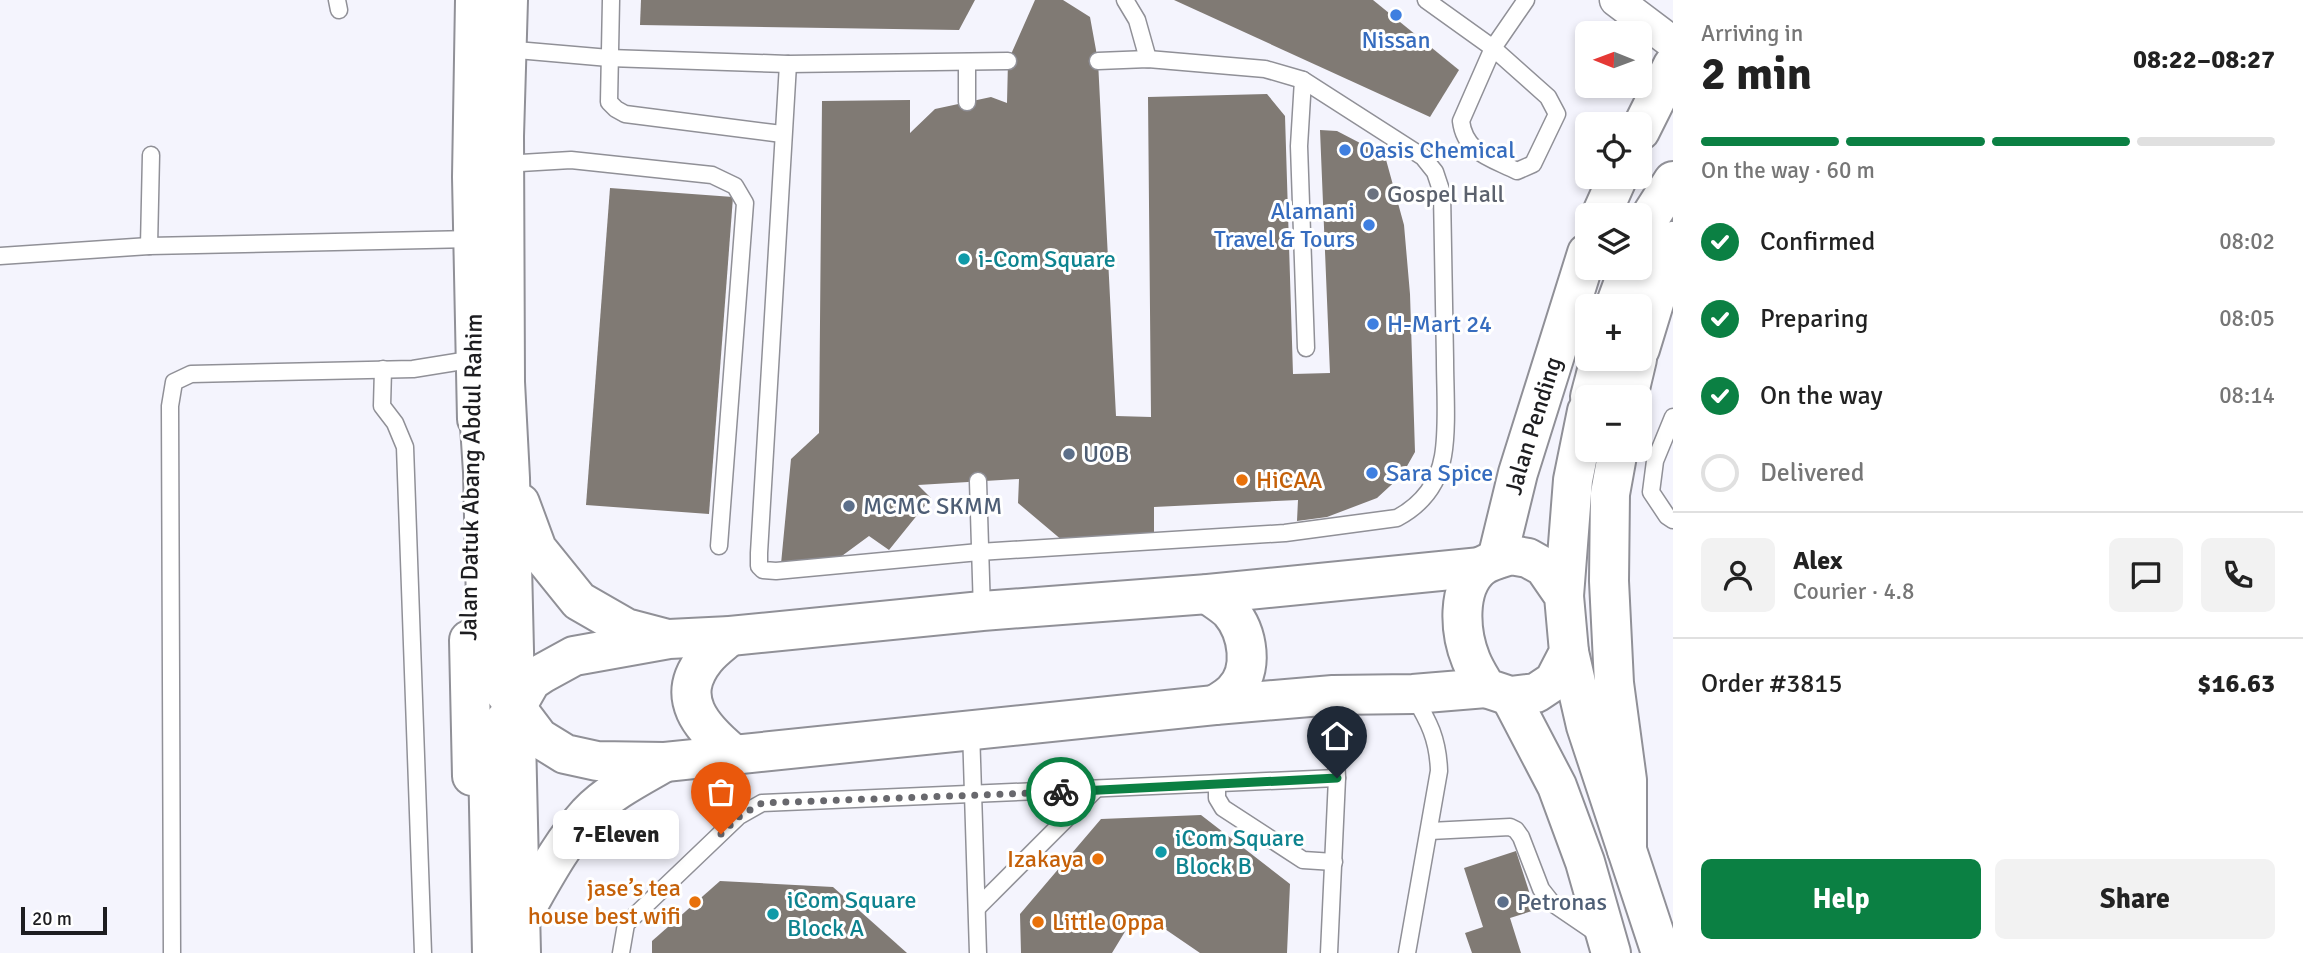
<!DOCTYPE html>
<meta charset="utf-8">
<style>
body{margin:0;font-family:Signika,sans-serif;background:#f2f2f2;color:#222;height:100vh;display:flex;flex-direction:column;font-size:26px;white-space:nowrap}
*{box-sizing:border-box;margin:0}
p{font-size:23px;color:#767676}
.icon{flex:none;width:38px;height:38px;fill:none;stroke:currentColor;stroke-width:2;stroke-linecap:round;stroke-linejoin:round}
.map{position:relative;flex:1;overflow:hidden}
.sheet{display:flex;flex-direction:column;background:#fff;width:630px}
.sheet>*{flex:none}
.needle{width:46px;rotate:271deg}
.controls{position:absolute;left:1575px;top:21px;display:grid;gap:14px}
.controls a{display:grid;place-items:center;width:77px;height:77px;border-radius:10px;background:#fff;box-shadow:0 4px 10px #0003;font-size:35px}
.scale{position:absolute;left:21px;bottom:18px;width:86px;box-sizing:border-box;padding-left:7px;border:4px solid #1d1d20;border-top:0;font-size:19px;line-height:24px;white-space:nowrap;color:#1d1d20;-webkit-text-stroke:5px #fff;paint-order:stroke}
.pin{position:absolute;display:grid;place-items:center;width:60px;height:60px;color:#fff;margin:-72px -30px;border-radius:50% 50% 50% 0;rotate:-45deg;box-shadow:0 0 7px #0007}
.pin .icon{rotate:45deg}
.courier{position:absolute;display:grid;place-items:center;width:70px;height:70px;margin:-35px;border:5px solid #0b8043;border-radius:50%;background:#fff;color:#222;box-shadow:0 2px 9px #0007}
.bubble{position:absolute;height:49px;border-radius:10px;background:#fff;box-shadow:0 4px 10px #0003;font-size:23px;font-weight:800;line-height:49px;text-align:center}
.head em{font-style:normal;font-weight:800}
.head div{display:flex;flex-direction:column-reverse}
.head{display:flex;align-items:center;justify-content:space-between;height:119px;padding:0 28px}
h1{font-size:46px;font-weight:800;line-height:52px}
.bar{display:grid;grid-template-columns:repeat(4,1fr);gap:10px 7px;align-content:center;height:84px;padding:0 28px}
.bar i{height:9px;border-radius:5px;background:#e0e0e0}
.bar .selected{background:#0b8043}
.bar p{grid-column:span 4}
.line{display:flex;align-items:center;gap:18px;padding:0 28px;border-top:2px solid #e0e0e0}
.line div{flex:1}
.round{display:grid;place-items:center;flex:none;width:74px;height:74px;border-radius:10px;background:#f2f2f2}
ol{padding:0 28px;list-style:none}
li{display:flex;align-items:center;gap:21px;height:77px}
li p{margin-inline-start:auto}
li .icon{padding:7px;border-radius:50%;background:#0b8043;color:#fff;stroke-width:4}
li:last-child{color:#767676}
li i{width:38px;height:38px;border:4px solid #e0e0e0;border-radius:50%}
.button{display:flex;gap:14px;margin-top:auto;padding:14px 28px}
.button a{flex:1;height:80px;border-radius:10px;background:#0b8043;color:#fff;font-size:28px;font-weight:800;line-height:80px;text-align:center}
.button a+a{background:#f2f2f2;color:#222}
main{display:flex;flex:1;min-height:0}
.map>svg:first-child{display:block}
.building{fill:#807a74}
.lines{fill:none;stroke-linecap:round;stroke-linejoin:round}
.lane-casing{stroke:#909097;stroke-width:19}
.street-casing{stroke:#909097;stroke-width:35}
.secondary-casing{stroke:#909097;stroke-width:42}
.lane{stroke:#fff;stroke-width:16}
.street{stroke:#fff;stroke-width:32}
.secondary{stroke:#fff;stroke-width:38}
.done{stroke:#68686d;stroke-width:7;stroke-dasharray:0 12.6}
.route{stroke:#0b8043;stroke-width:9}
.shop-dot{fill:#3f7fe0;stroke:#fff;stroke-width:2.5}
.worship-dot{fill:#6b7280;stroke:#fff;stroke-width:2.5}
.culture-dot{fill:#0f9aa8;stroke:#fff;stroke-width:2.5}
.service-dot{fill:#5c6f8a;stroke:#fff;stroke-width:2.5}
.food-dot{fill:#e8710a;stroke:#fff;stroke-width:2.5}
.labels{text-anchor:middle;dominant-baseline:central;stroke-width:6;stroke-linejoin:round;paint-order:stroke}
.shop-label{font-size:24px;fill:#366cbe;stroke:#fff;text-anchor:start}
.worship-label{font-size:24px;fill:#5b616d;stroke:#fff;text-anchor:start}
.culture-label{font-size:24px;fill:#0d838f;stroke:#fff;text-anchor:start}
.street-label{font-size:24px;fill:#1d1d20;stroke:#fff}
.service-label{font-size:24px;fill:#4e5e75;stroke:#fff;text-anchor:start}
.food-label{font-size:24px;fill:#c56008;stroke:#fff;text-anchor:start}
</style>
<main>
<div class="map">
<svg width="1673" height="953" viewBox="0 0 1673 953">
<rect width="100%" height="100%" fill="#f4f4fd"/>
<g class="building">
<path d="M641 0H975L959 30 640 25Z"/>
<path d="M1035 0H1063L1090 17 1098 61 1116 416 1151 417 1148 97 1267 94 1285 116 1293 374 1330 373 1320 130 1337 131 1385 156 1404 225 1410 294 1415 452 1402 475 1377 498 1327 517 1297 521 1298 500 1154 507V535L1063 541 1018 503 1019 479 918 485 931 498 889 550 869 536 835 561 781 564 791 459 819 433 822 101 910 100V133L935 109 991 97 1007 103 1008 61Z"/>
<path d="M1174 0H1373L1459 70 1430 117Z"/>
<path d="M610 188 733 197 709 514 586 505Z"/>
<path d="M1201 815 1290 884 1287 953H1200L1162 927 1126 930 1112 953H1021L1020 914 1101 819Z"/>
<path d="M1516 851 1535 910 1510 918 1521 953H1472L1465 933 1483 927 1464 868Z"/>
<path d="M720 881 833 887 907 953H652V941Z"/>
</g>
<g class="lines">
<g class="lane-casing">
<g id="lane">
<path d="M337 0 339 10"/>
<path d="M611 0 609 102 616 109 625 114 782 134"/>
<path d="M1125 0 1137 20 1148 59"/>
<path d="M1426 0 1493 48 1548 97 1557 114 1533 164 1517 171C1491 158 1465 153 1461 121L1493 48 1526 0"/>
<path d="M506 49 609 58 788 64 1008 61"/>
<path d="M967 62V102"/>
<path d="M788 64 759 553V566L763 570 776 571 979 552 1285 533 1397 518C1421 505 1438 485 1443 456 1448 428 1445 389 1445 360 1444 304 1443 249 1442 193L1435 172 1423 157 1303 80 1265 69 1148 59 1098 61"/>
<path d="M1303 80 1299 146 1306 348"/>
<path d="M504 164 571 160 712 175 735 186 745 203 719 546"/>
<path d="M149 246 151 155"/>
<path d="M0 256 149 246 472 239"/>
<path d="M383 369 382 406 395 423 405 447 423 953"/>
<path d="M1673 417 1655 461 1651 492 1667 516 1673 520"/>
<path d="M978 481 982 611"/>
<path d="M971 729 978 953"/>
<path d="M1217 784V798L1223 808 1303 860 1334 862"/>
<path d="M1430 831 1510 827 1516 830 1521 837 1541 889 1552 903 1599 935"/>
<path d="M978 907 1095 790"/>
<path d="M172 953 170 406 174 382 191 374 413 369 475 359"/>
<path d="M621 953 626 924 739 816 762 803 1337 778"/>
<path d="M1329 953 1337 778 1333 695"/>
<path d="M1407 953 1439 771C1438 739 1429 722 1413 695"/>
</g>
</g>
<g class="street-casing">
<path id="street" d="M1616 0 1673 43"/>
</g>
<g class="secondary-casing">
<g id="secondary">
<path d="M475 0 472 177 477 419"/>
<path d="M508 0 504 136 505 382 510 478 521 953"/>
<path d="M1640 131 1673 65"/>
<path d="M1601 215 1618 177"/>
<path d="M1640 240 1645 225 1673 181"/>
<path d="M1615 306 1629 268"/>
<path d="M1640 349 1673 241"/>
<path d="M478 395 483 472 487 648 493 677 539 738 565 754 597 761 665 762 1215 705 1333 695 1413 694 1486 688"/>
<path d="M1590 397 1600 359"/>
<path d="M1628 397 1637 359"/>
<path d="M1618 450 1610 494 1609 581 1614 683 1627 780V850"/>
<path d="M520 503 537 549 579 601 626 628 664 638"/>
<path d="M1511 555 1528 558 1544 567 1564 596 1569 652 1554 681 1536 693 1510 696 1486 688C1481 679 1475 670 1471 660 1460 633 1456 588 1481 567 1489 561 1502 558 1511 555Z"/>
<path id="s1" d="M1497 559 1518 473 1587 253"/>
<path d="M1208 594C1215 600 1224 605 1230 611 1248 632 1255 671 1233 692 1228 697 1221 701 1215 705"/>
<path d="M1564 596 1573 480 1587 411"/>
<path d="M730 636C722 643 712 650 705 659 674 698 702 728 732 753"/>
<path d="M469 640 472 776"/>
<path d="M1569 652 1586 726 1661 953"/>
<path d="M1510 696 1557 786 1585 862 1611 953"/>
<path d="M520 919C541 883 560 845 588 814 609 792 639 777 665 762"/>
<path d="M492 953 488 758 496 731 515 709 531 681 543 673 574 656 669 639 730 636 982 611 1208 594 1481 567"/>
</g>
</g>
<use href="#lane" class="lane"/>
<use href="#street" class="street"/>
<use href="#secondary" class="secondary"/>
</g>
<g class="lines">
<path class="done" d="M721 834 740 816 762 803 1061 792"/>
<path class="route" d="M1061 792 1337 778"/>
</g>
<g class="shop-dot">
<circle cx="1396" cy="15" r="7"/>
<circle cx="1345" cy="150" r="7"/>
<circle cx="1369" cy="225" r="7"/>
<circle cx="1373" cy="324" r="7"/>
<circle cx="1372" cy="473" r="7"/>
</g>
<circle class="worship-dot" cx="1373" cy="194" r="7"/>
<g class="culture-dot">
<circle cx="964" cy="259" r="7"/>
<circle cx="1161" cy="852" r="7"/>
<circle cx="773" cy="914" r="7"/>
</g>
<g class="service-dot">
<circle cx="1069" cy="454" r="7"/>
<circle cx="849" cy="506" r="7"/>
<circle cx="1503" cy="902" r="7"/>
</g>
<g class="food-dot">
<circle cx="1242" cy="480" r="7"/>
<circle cx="1098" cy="859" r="7"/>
<circle cx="695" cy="902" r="7"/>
<circle cx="1038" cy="922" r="7"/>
</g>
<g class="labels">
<g class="shop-label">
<text x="1396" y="40" text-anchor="middle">Nissan</text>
<text x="1359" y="150">Oasis Chemical</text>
<text x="1355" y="211" text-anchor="end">Alamani<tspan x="1355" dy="28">Travel &amp; Tours</tspan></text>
<text x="1387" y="324">H-Mart 24</text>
<text x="1386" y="473">Sara Spice</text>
</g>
<g class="worship-label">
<text x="1387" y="194">Gospel Hall</text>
</g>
<g class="culture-label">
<text x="978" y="259">i-Com Square</text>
<text x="1175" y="838">iCom Square<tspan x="1175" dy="28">Block B</tspan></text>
<text x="787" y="900">iCom Square<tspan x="787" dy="28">Block A</tspan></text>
</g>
<g class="street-label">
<text stroke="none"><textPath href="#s1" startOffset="138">Jalan Pending</textPath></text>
<text transform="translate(471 477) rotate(-89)">Jalan Datuk Abang Abdul Rahim</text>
</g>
<g class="service-label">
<text x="1083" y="454">UOB</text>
<text x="863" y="506">MCMC SKMM</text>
<text x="1517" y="902">Petronas</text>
</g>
<g class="food-label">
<text x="1256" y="480">HiCAA</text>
<text x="1084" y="859" text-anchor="end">Izakaya</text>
<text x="681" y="888" text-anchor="end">jase’s tea<tspan x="681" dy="28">house best wifi</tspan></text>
<text x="1052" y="922">Little Oppa</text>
</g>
</g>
</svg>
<div class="controls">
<a><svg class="needle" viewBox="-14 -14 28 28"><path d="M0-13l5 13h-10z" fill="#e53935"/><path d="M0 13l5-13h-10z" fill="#767676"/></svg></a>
<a><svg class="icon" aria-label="locate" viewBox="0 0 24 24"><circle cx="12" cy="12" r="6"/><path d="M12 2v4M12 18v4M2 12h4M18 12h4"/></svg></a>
<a><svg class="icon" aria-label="layers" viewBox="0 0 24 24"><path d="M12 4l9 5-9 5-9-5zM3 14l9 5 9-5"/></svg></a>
<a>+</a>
<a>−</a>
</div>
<div class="scale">20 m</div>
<div class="pin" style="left:721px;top:834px;background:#ea580c"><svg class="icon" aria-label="bag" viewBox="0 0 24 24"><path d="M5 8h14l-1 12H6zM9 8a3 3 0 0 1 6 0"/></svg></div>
<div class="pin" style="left:1337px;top:778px;background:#1f2937"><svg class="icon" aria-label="home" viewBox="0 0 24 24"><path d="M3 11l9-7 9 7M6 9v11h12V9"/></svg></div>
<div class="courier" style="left:1061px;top:792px"><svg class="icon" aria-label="bike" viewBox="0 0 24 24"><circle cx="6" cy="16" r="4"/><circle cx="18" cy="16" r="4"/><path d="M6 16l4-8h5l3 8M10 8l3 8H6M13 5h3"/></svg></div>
<div class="bubble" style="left:553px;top:810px;width:126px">7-Eleven</div>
</div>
<section class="sheet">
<div class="head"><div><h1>2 min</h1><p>Arriving in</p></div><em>08:22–08:27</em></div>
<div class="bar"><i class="selected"></i><i class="selected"></i><i class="selected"></i><i></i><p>On the way · 60 m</p></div>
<ol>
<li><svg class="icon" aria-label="check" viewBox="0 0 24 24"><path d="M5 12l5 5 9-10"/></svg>Confirmed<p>08:02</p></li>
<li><svg class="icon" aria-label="check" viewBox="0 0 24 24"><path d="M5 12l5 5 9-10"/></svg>Preparing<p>08:05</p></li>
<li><svg class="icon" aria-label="check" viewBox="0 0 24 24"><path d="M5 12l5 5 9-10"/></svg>On the way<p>08:14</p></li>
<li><i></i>Delivered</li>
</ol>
<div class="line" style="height:126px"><a class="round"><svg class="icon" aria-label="person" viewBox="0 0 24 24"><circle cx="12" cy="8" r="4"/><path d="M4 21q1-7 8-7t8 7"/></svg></a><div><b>Alex</b><p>Courier · 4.8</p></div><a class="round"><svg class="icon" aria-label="chat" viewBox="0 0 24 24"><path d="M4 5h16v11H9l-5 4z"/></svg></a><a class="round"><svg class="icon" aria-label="phone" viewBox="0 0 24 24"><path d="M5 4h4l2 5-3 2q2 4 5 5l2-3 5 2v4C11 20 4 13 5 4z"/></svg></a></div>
<div class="line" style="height:91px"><div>Order #3815</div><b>$16.63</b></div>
<div class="button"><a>Help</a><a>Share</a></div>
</section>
</main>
